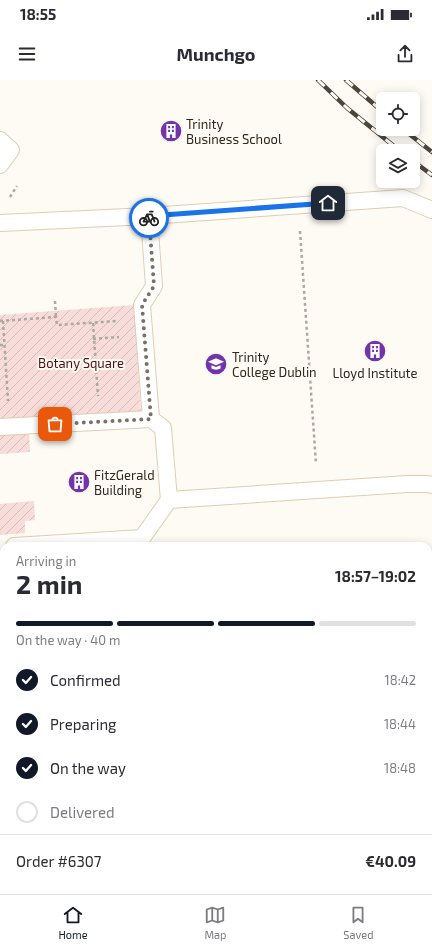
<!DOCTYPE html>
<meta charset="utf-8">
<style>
body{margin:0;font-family:"Exo 2",sans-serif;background:#f2f2f3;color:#2b2b33;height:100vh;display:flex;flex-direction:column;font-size:15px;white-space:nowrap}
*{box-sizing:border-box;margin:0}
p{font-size:13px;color:#7c7c81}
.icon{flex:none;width:22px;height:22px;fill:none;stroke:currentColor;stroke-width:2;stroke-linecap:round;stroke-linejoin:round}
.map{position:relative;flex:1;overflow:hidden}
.side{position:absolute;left:0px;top:462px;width:432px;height:352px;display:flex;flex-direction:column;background:#fff;border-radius:12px 12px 0 0;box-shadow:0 2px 10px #0003}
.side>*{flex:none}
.tools{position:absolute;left:376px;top:12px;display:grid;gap:8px}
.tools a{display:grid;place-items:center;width:44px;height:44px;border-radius:6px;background:#fff;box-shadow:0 2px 10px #0003;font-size:20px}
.pin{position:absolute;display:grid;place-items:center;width:34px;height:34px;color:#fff;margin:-17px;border-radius:8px;box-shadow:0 2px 6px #0006}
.courier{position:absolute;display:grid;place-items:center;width:40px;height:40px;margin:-20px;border:3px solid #1a73e8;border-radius:50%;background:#fff;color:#222;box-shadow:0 1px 5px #0007}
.headline em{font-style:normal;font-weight:700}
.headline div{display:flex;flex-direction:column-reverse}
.headline{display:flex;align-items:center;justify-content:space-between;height:68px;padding:0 16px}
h1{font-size:26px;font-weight:700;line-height:30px}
.bar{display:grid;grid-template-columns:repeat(4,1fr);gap:6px 4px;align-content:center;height:48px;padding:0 16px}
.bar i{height:5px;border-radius:3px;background:#e1e1e2}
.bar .on{background:#111827}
.bar p{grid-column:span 4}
.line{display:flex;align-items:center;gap:10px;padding:0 16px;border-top:1px solid #e1e1e2}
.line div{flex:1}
ol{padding:0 16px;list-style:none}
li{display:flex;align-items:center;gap:12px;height:44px}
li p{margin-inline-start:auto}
li .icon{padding:4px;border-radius:50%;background:#111827;color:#fff;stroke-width:4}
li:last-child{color:#7c7c81}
li i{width:22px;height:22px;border:2px solid #e1e1e2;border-radius:50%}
.status{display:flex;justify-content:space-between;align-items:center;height:28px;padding:0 20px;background:#fff;direction:ltr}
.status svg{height:11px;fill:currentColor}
header{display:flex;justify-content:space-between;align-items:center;height:52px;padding:0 16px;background:#fff;font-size:18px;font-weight:700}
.dock{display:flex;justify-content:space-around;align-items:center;height:56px;border-top:1px solid #e1e1e2;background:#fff;font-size:11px;color:#7c7c81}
.dock a{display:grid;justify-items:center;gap:2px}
.dock .on{color:#111827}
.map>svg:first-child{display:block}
.garden{fill:url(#garden-furrows)}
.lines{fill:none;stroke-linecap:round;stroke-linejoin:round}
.lane-casing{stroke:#e1cdaf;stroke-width:18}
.path{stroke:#aea8a0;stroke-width:2.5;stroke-dasharray:3 3;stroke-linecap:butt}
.lane{stroke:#fff;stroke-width:16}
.rail-casing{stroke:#4d463b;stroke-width:4.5}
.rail{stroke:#fefaf4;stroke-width:3;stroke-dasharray:9;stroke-linecap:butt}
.done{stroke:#777167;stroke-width:4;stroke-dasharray:0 7.2}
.route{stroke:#1a73e8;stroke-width:5}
.labels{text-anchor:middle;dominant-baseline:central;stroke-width:4;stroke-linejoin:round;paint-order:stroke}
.poi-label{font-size:13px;fill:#2e271b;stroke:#fefaf4;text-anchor:start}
.park-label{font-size:13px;fill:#500d0e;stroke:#fefaf4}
</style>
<div class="status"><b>18:55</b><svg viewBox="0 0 49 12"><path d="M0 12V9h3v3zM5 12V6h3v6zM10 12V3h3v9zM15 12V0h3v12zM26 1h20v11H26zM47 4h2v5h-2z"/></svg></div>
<header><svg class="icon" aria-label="menu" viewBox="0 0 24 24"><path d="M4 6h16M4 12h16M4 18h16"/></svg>Munchgo<svg class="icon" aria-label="share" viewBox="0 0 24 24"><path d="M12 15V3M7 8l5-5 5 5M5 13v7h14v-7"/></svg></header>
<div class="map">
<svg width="432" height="814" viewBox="0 0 432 814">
<defs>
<pattern id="garden-furrows" width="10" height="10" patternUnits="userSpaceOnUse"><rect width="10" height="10" fill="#f7dcd9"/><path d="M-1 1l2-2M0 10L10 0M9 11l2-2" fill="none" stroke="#d4bdba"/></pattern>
</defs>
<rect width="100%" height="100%" fill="#fefaf4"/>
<g class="garden">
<path d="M134 225 141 333 0 341V235Z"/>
<path d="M29 350 30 372 0 374V351Z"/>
<path d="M34 421 35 440 25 441V453L0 455V424Z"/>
<path d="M4 481V680L0 678V482Z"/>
<path d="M0 708 3 711 0 760Z"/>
</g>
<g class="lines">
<g class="lane-casing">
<g id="lane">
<path d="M0 60 11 70 0 85"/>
<path d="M0 143 149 136 403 118 432 130"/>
<path d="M151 339 163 348 169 420"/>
<path d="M0 347 151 339 142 225 154 206 149 136"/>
<path d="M142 458 169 420 407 404H427L432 405"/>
<path d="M14 466 142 458"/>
<path d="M0 686 4 688"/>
<path d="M430 814 432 807"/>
</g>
</g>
<g class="path">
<path d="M10 117 17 106"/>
<path d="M300 151 316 384"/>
<path d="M55 221 56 237"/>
<path d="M0 241 56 237 57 245 117 241"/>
<path d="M3 241 8 321"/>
<path d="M93 243 98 316"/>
<path d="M93 259 119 257"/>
<path d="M0 265H4"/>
<path d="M0 807 5 814"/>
<path d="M6 814V810"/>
</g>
<use href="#lane" class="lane"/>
<g class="rail-casing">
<g id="rail">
<path d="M318 0 347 28 400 71"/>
<path d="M346 0 383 32"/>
<path d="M403 49 432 72"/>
<path d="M413 81 432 95"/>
</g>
</g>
<use href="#rail" class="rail"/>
</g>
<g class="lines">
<path class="done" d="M55 344 151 339 142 225 154 206 149 138"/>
<path class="route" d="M149 138V136L328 123"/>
</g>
<defs>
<g id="building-disc" transform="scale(1.15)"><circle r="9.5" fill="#7134a9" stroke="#fefaf4"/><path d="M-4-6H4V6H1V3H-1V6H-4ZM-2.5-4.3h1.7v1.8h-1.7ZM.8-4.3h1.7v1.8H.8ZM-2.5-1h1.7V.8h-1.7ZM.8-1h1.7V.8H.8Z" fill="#fff"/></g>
<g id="university-disc" transform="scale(1.15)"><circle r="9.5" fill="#7134a9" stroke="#fefaf4"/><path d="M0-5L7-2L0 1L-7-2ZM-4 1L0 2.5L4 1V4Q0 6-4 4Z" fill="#fff"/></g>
</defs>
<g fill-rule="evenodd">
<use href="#building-disc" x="171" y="51"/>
<use href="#building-disc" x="375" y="271"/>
<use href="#university-disc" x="216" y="284"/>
<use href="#building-disc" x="79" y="402"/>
</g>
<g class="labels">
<g class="poi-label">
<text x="186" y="44">Trinity<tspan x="186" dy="15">Business School</tspan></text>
<text x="232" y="277">Trinity<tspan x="232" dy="15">College Dublin</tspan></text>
<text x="375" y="293" text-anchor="middle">Lloyd Institute</text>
<text x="94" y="395">FitzGerald<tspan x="94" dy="15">Building</tspan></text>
</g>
<g class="park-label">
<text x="81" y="283">Botany Square</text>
</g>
</g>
</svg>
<div class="tools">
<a><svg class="icon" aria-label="locate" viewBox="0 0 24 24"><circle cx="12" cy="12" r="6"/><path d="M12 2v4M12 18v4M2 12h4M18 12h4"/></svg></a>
<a><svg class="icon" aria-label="layers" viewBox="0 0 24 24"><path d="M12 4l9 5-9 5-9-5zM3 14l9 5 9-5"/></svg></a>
</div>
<div class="pin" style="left:55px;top:344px;background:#ea580c"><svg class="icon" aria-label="bag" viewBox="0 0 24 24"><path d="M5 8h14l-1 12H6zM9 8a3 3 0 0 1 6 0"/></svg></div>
<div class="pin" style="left:328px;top:123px;background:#1f2937"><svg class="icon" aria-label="home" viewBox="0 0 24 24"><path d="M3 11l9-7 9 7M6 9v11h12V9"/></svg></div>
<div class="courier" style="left:149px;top:138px"><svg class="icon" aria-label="bike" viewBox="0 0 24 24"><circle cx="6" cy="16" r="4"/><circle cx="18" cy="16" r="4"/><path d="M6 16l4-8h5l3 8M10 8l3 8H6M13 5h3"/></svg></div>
<section class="side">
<div class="headline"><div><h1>2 min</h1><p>Arriving in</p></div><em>18:57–19:02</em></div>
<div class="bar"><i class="on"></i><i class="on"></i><i class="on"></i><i></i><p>On the way · 40 m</p></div>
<ol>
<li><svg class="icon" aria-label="check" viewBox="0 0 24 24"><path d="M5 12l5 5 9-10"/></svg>Confirmed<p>18:42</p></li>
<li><svg class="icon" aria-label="check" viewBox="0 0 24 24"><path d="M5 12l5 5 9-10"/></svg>Preparing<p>18:44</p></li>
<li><svg class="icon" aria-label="check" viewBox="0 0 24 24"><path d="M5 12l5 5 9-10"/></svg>On the way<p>18:48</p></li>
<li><i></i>Delivered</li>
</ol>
<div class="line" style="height:52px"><div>Order #6307</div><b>€40.09</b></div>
</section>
</div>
<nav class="dock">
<a class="on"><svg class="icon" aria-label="home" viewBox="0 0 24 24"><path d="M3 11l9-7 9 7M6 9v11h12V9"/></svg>Home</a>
<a><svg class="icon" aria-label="map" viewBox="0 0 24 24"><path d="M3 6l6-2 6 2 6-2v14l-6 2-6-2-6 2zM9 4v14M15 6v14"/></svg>Map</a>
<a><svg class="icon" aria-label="saved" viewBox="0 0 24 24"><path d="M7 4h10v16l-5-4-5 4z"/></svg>Saved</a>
</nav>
